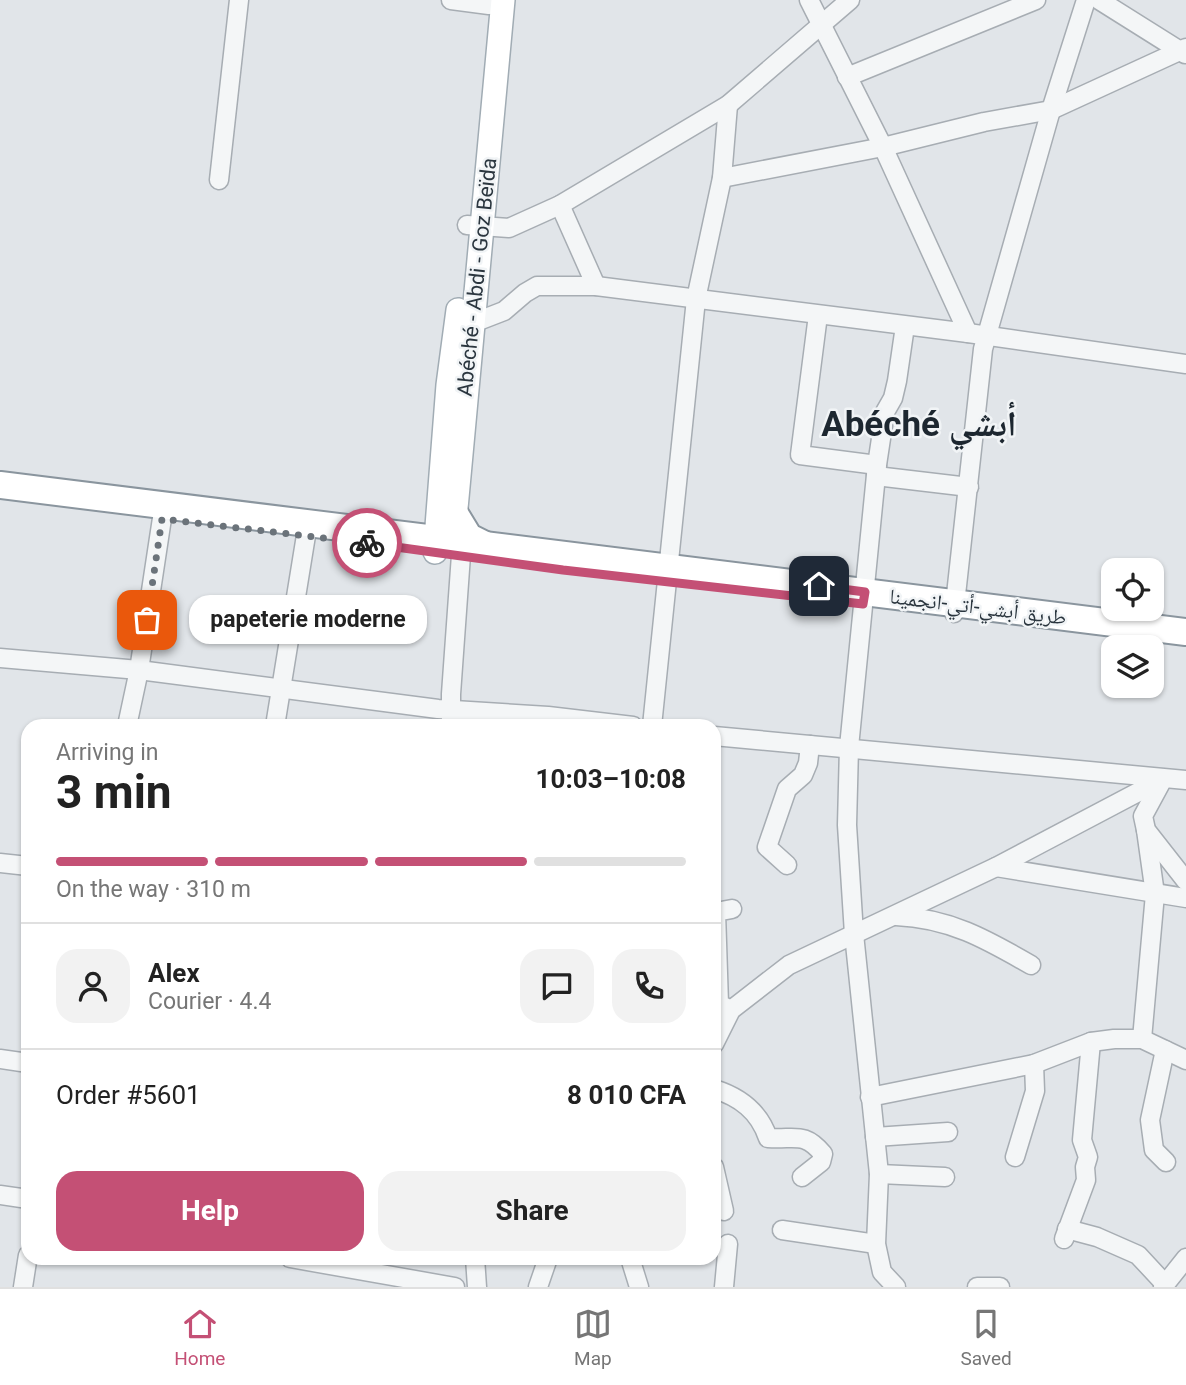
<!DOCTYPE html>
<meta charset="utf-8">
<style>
body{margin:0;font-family:Roboto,"Noto Naskh Arabic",sans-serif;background:#f2f2f2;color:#222;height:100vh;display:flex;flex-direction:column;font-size:26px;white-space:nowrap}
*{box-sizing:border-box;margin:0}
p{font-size:23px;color:#767676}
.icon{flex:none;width:38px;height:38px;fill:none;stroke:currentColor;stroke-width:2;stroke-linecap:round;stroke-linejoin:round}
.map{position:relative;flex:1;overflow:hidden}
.side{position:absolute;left:21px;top:719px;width:700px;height:546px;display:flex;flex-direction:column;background:#fff;border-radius:21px;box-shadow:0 2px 5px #0004}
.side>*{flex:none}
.controls{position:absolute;left:1101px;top:558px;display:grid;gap:14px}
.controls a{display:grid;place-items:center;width:63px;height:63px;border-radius:14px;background:#fff;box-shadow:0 2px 5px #0004;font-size:35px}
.pin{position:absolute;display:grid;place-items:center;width:60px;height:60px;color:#fff;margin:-30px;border-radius:14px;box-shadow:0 4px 10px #0006}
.courier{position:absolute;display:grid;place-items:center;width:70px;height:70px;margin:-35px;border:5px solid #c45075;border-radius:50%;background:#fff;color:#222;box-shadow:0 2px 9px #0007}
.bubble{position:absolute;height:49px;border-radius:21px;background:#fff;box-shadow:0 2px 5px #0004;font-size:23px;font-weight:700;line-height:49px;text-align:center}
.head em{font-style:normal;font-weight:700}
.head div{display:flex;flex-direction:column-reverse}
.head{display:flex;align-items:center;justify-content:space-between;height:119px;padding:0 35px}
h1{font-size:46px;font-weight:700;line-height:52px}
.bar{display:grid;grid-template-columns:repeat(4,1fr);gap:10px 7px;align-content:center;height:84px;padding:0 35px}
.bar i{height:9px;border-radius:5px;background:#e0e0e0}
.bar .on{background:#c45075}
.bar p{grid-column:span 4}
.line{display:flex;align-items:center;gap:18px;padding:0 35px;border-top:2px solid #e0e0e0}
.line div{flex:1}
.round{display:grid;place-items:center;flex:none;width:74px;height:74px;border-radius:21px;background:#f2f2f2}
.primary-button{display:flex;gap:14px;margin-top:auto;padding:14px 35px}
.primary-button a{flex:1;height:80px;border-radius:21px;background:#c45075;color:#fff;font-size:28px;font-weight:700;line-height:80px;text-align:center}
.primary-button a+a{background:#f2f2f2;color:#222}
.tabs{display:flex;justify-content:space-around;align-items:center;height:98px;border-top:2px solid #e0e0e0;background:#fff;font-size:19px;color:#767676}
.tabs a{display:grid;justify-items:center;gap:4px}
.tabs .on{color:#c45075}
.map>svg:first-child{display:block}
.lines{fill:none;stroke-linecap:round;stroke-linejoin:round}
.minor-casing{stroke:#a7adb3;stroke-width:21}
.major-casing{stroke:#a1acb4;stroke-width:26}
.highway-casing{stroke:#8a959e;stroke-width:30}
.minor{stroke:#f4f6f7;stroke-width:18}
.major{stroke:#fff;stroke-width:23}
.highway{stroke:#fff;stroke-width:26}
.done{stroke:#6b737a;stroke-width:7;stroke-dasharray:0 12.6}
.route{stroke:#c45075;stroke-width:9}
.labels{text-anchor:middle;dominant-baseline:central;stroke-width:5;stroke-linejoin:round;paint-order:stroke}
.street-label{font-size:21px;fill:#2b363f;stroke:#f1f4f6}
.town-label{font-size:35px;font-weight:bold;fill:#1d2730;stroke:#f1f4f6}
</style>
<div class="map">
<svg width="1186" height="1287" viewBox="0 0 1186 1287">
<rect width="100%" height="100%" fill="#e1e5e9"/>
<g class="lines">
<g class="minor-casing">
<g id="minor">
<path d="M451 0 489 5"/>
<path d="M809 0 883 147 968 333"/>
<path d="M1099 0 1185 54"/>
<path d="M847 77 1036 0"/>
<path d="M722 178 883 147 984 122 1051 110 1186 48"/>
<path d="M219 180 239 0"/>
<path d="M560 205 596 286"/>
<path d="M467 225 509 228 560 205 728 105 850 0"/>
<path d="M818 315 800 455 877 465"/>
<path d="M464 322 473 323 504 311 525 293 537 286H596L968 333 1186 364"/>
<path d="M876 476 969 487"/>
<path d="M954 613 983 349 1051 110 1086 0"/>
<path d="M0 658 139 670 438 709 548 716 633 726"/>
<path d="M127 726 139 670 164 505"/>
<path d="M275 726 308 523"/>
<path d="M451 726V694L461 555"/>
<path d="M652 726 696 299 722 178 728 105"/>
<path d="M714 736 1186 780"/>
<path d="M1163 779 1143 816 1146 830 1186 881"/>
<path d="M0 863 28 866"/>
<path d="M787 865 767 847 787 789 803 775 808 763 810 745"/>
<path d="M996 867 1186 898"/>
<path d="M896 916C949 918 986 939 1031 965"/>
<path d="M731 1010 719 1004 716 912 732 909"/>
<path d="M1142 1039 1155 894 1146 830"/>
<path d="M714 1044 731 1010 789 965 996 867 1163 779"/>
<path d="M1165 1050 1150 1120 1154 1150 1166 1162"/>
<path d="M0 1059 28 1063"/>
<path d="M714 1089C740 1097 759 1111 768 1138 795 1140 804 1131 823 1154L821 1162 802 1177"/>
<path d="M870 1097 1034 1064 1091 1042 1114 1039H1142L1186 1060"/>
<path d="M875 1137 948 1132"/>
<path d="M1015 1157 1035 1091 1034 1064"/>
<path d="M714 1167 724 1211"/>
<path d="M879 1174 945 1177"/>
<path d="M0 1195 28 1199"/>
<path d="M1067 1229 1097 1237 1138 1255 1165 1284"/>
<path d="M782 1230 876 1244"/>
<path d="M1064 1239 1086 1180 1085 1167 1088 1157 1082 1140 1091 1042"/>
<path d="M290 1258 455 1287"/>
<path d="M475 1258 477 1287"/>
<path d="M630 1258 639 1287"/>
<path d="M23 1287 28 1255"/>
<path d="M538 1287 548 1258"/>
<path d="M724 1287 728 1244"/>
<path d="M896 1287 882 1272 876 1244 879 1174 854 934 847 825 849 747 877 465 885 412 893 398 897 381 905 326"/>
<path d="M977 1287H1000"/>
<path d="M1163 1287 1186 1258"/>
</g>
</g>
<g class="major-casing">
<g id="major">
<path d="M454 530 503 0"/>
<path d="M435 552 448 385 458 310"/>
</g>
</g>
<g class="highway-casing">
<g id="highway">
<path d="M0 485 1186 632"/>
<path d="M455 514 469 537 487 546"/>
</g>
</g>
<use href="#minor" class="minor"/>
<use href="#major" class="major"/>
<use href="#highway" class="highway"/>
</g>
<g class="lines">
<path class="done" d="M147 620 162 519 367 543"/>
<path class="route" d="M367 543 563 570 863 604 865 592 819 586"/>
</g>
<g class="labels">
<g class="street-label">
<text transform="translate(477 277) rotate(-84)">Abéché - Abdi - Goz Beïda</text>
<text transform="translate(978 607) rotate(7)">طريق أبشي-أتي-انجمينا</text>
</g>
<g class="town-label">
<text x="919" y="424">Abéché أبشي</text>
</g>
</g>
</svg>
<div class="controls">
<a><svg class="icon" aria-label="locate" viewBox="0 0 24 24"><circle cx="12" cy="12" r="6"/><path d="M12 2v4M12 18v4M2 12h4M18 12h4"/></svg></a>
<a><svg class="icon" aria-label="layers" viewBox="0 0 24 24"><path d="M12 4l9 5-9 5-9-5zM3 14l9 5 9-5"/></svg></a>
</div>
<div class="pin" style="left:147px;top:620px;background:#ea580c"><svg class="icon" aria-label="bag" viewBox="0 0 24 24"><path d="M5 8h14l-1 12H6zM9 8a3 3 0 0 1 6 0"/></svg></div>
<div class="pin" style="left:819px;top:586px;background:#1f2937"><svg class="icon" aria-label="home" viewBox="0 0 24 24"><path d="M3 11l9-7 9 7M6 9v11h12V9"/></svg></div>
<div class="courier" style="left:367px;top:543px"><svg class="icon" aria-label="bike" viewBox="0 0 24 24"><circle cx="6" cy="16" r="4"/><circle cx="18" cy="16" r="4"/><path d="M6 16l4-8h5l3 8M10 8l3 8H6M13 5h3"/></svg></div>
<div class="bubble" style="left:189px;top:595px;width:238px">papeterie moderne</div>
<section class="side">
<div class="head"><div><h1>3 min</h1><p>Arriving in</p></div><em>10:03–10:08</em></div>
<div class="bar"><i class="on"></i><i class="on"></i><i class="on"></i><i></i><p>On the way · 310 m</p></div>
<div class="line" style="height:126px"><a class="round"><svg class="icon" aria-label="person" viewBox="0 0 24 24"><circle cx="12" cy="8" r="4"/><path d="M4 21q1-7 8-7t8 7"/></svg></a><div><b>Alex</b><p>Courier · 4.4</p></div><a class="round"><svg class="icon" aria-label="chat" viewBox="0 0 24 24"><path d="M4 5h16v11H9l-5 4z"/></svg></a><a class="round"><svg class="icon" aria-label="phone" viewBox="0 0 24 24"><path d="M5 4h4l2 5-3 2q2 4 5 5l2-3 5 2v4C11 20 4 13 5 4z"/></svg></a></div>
<div class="line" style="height:91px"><div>Order #5601</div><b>8 010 CFA</b></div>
<div class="primary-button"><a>Help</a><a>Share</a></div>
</section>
</div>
<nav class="tabs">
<a class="on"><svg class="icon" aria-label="home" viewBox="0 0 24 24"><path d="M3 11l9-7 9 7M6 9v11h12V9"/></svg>Home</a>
<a><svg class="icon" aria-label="map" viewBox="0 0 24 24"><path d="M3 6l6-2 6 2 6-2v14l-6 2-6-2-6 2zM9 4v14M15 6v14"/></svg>Map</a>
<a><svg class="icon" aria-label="saved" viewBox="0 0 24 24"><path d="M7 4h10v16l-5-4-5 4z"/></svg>Saved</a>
</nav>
